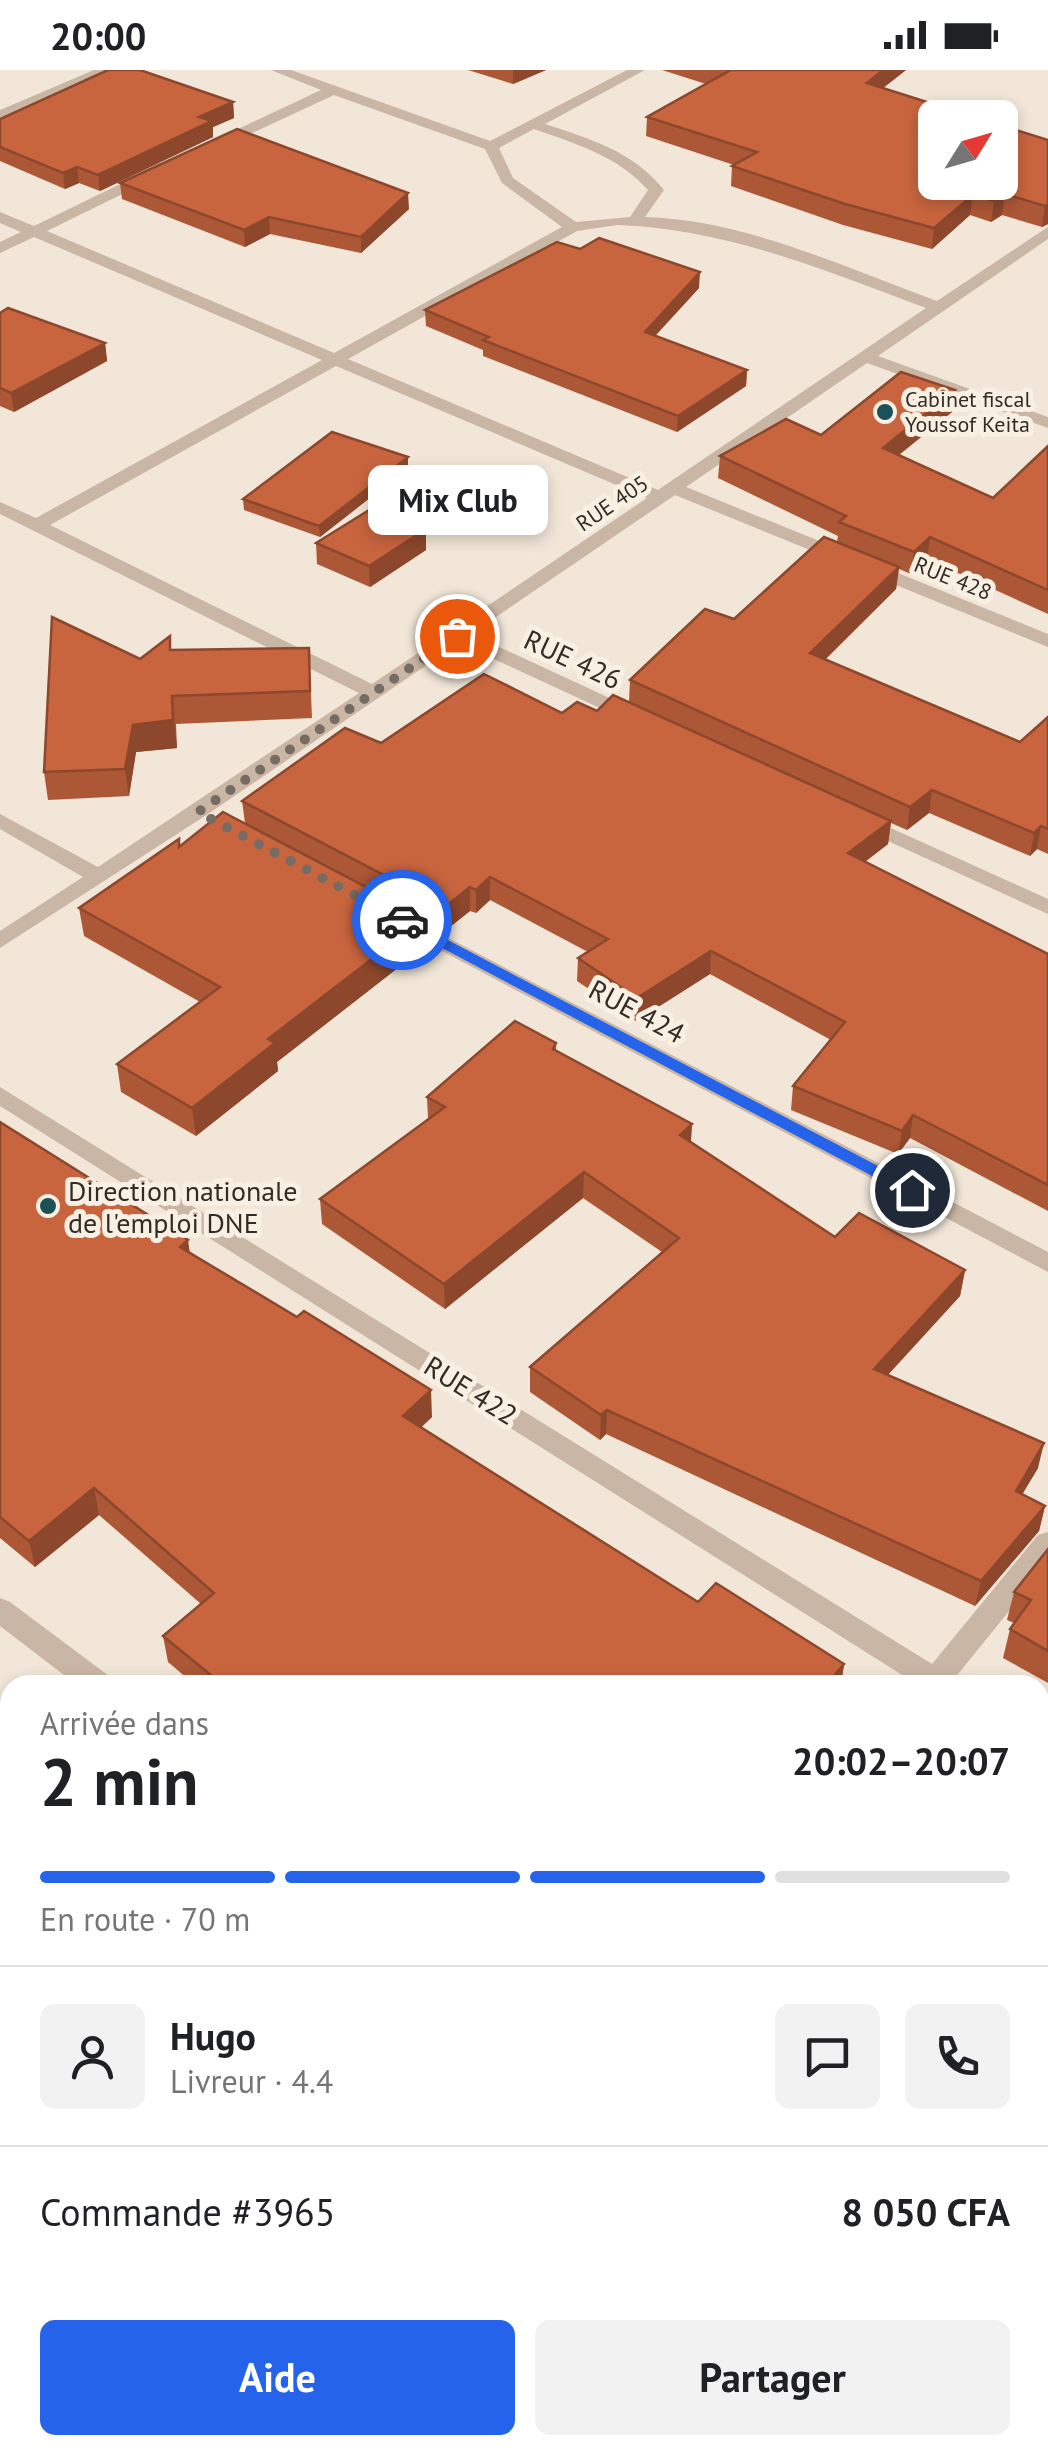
<!DOCTYPE html>
<html lang="fr">
<meta charset="utf-8">
<style>
body{margin:0;font-family:"PT Sans",sans-serif;background:#f2f2f2;color:#202124;height:100vh;display:flex;flex-direction:column;font-size:38px;white-space:nowrap}
*{box-sizing:border-box;margin:0}
p{font-size:32px;color:#757577}
.icon{flex:none;width:55px;height:55px;fill:none;stroke:currentColor;stroke-width:2;stroke-linecap:round;stroke-linejoin:round}
.map{position:relative;flex:1;overflow:hidden}
.panel{position:absolute;left:0px;top:1605px;width:1050px;height:780px;display:flex;flex-direction:column;background:#fff;border-radius:30px 30px 0 0;box-shadow:0 5px 15px #0003}
.panel>*{flex:none}
.needle{width:65px;rotate:53deg}
.tools{position:absolute;left:918px;top:30px;display:grid;gap:20px}
.tools a{display:grid;place-items:center;width:100px;height:100px;border-radius:15px;background:#fff;box-shadow:0 5px 15px #0003;font-size:50px}
.pin{position:absolute;display:grid;place-items:center;width:85px;height:85px;color:#fff;margin:-42px;border:5px solid #fff;border-radius:50%;box-shadow:0 2px 10px #0007}
.courier{position:absolute;display:grid;place-items:center;width:100px;height:100px;margin:-50px;border:8px solid #2563eb;border-radius:50%;background:#fff;color:#222;box-shadow:0 2px 12px #0007}
.bubble{position:absolute;height:70px;border-radius:15px;background:#fff;box-shadow:0 5px 15px #0003;font-size:32px;font-weight:700;line-height:70px;text-align:center}
.headline em{font-style:normal;font-weight:700}
.headline div{display:flex;flex-direction:column-reverse}
.headline{display:flex;align-items:center;justify-content:space-between;height:170px;padding:0 40px}
h1{font-size:65px;font-weight:700;line-height:75px}
.bar{display:grid;grid-template-columns:repeat(4,1fr);gap:15px 10px;align-content:center;height:120px;padding:0 40px}
.bar i{height:12px;border-radius:8px;background:#e0e0e0}
.bar .active{background:#2563eb}
.bar p{grid-column:span 4}
.line{display:flex;align-items:center;gap:25px;padding:0 40px;border-top:2px solid #e0e0e0}
.line div{flex:1}
.round{display:grid;place-items:center;flex:none;width:105px;height:105px;border-radius:15px;background:#f2f2f2}
.cta{display:flex;gap:20px;margin-top:auto;padding:20px 40px}
.cta a{flex:1;height:115px;border-radius:15px;background:#2563eb;color:#fff;font-size:40px;font-weight:700;line-height:115px;text-align:center}
.cta a+a{background:#f2f2f2;color:#202124}
.status{display:flex;justify-content:space-between;align-items:center;height:70px;padding:0 50px;background:#fff;direction:ltr}
.status svg{height:28px;fill:currentColor}
.map>svg:first-child{display:block}
.lines{fill:none;stroke-linecap:round;stroke-linejoin:round}
.minor{fill:#cab6a4;fill-rule:evenodd}
.wall{fill:#ac5736}
.shaded-wall{fill:#8c472c}
.building{fill:#c8653f;stroke:#8c472c;stroke-width:2.5}
.route{fill:#2563eb}
.done{stroke:#776c64;stroke-width:10;stroke-dasharray:0 18}
.poi-dot{fill:#1b5157;stroke:#f9f0e4;stroke-width:4}
.labels{text-anchor:middle;dominant-baseline:central;stroke-width:10;stroke-linejoin:round;paint-order:stroke}
.far-poi-label{font-size:22px;fill:#352b26;stroke:#f9f0e4;text-anchor:start}
.far-street-label{font-size:22px;fill:#352b26;stroke:#f9f0e4}
.street-label{font-size:28px;fill:#352b26;stroke:#f9f0e4}
.poi-label{font-size:28px;fill:#352b26;stroke:#f9f0e4;text-anchor:start}
</style>
<div class="status"><b>20:00</b><svg viewBox="0 0 49 12"><path d="M0 12V9h3v3zM5 12V6h3v6zM10 12V3h3v9zM15 12V0h3v12zM26 1h20v11H26zM47 4h2v5h-2z"/></svg></div>
<div class="map">
<svg width="1048" height="2385" viewBox="0 0 1048 2385">
<rect width="100%" height="100%" fill="#f1e6d8"/>
<g class="lines">
<g class="minor">
<path d="M94 0H113L0 49V40Z"/>
<path d="M271 0H291L490 71 627 0H645L545 54C590 69 633 81 664 120L645 147C746 150 843 197 937 231L1048 157V169L878 286 1048 347V358L867 293 686 417 1048 564V577L675 425 471 564 642 643V651H628L459 573 205 746 0 878V861L83 807 0 759V744L98 797 359 623 0 444V432L36 448 322 290 34 167 0 183V172L21 162 0 153V142L34 156 147 101H157V107L47 161 334 283 562 157 502 113 485 79 334 25 220 78H210V72L321 20ZM534 59C576 74 618 86 648 120L630 147 576 152 513 108 499 78ZM617 155C727 159 824 200 926 238L658 420 348 289 577 161ZM336 296 647 428 372 614 50 455Z"/>
<path d="M862 745 1048 829V844L855 756 852 751 855 746Z"/>
<path d="M397 841 1048 1182V1202L389 853 386 848Z"/>
<path d="M0 1017 932 1594 1038 1465 1048 1462V1493L954 1609 956 1615H918L0 1036Z"/>
<path d="M0 1528 10 1532 109 1606 113 1615H77L0 1556Z"/>
<path d="M10 1646V1672L0 1674V1648Z"/>
<path d="M1040 1663 1048 1666V1694L1040 1691Z"/>
<path d="M1040 2304 1048 2308V2346L1040 2342Z"/>
</g>
</g>
<g class="wall">
<path d="M468 0H546L513 14Z"/>
<path d="M662 0H906L883 18 1048 70V154L1042 157 1002 145 991 152 970 145 932 179 843 155 731 116 732 96 734 95 646 66 647 47 706 14Z"/>
<path d="M233 32 234 48 213 57V67L100 121 79 113 65 119 0 91V49Z"/>
<path d="M120 113 409 139 361 183 270 164 245 177 122 129Z"/>
<path d="M699 218 655 266 747 300 746 316 677 362 483 286V280L426 256 425 240Z"/>
<path d="M0 243 105 273 107 291 14 342 0 336Z"/>
<path d="M952 342 899 385 993 428 1048 376V544L927 489 911 504 899 499 896 519 825 590 1020 672 1048 647V784L1037 779 1030 786 929 743 907 760 891 753 888 774 865 792 1048 884V1141L910 1068 898 1084 791 1040 793 1016 831 970 710 904 636 951 577 911 578 888 588 882 490 830 476 843 470 841 446 860 425 849 426 876 277 992 278 1001 196 1066 121 1022 117 994 200 932 84 866 79 838 180 776 245 753 242 731 381 673 562 643 597 641 629 632 630 610 734 549 837 472 838 466 718 408 720 386 821 365Z"/>
<path d="M408 398 320 467 244 440 243 429Z"/>
<path d="M316 473 426 480 370 517 317 494Z"/>
<path d="M309 578 312 648 176 654 177 678 136 682 129 726 48 730 44 702 140 589 171 580Z"/>
<path d="M556 973V981L692 1054 691 1072 835 1167 965 1200 960 1226 888 1305 1038 1398 1022 1424 1045 1436 1039 1461 975 1536 606 1364 600 1370 530 1322V1297L662 1182 583 1128 445 1239 322 1154 320 1129 428 1049 427 1027Z"/>
<path d="M0 1052 432 1347 421 1357 698 1532 844 1594 841 1615H195L168 1592 163 1566 201 1534 99 1445 35 1497 0 1468Z"/>
<path d="M1048 1479V1613L1003 1588 1010 1559 1014 1553 1007 1550 1014 1522Z"/>
<path d="M1040 2048 1048 2056V2275L1040 2269Z"/>
</g>
<g class="shaded-wall">
<path d="M513 0H546L513 14Z"/>
<path d="M883 0H906L865 32 867 13Z"/>
<path d="M233 32 234 48 213 57V67L100 121 98 105 199 47Z"/>
<path d="M77 97 79 113 65 119 63 103Z"/>
<path d="M408 123 409 139 361 183V167Z"/>
<path d="M1005 124 1002 145 991 152 994 131Z"/>
<path d="M973 125 970 145 932 179 934 158Z"/>
<path d="M1048 135V154L1042 157 1045 136Z"/>
<path d="M269 147 270 164 245 177 244 160Z"/>
<path d="M700 202 699 218 644 278 645 262Z"/>
<path d="M105 273 107 291 14 342 11 323Z"/>
<path d="M747 300 746 316 677 362 678 346Z"/>
<path d="M955 320 952 342 880 400 883 378Z"/>
<path d="M408 387V398L320 467 319 456Z"/>
<path d="M426 459V480L370 517 369 496Z"/>
<path d="M930 467 927 489 911 504 914 482Z"/>
<path d="M899 497 896 519 808 606 810 583Z"/>
<path d="M172 626 177 678 136 682 129 726 125 699 133 655Z"/>
<path d="M932 720 929 743 907 760 910 737Z"/>
<path d="M891 751 888 774 846 806 848 783Z"/>
<path d="M1041 756 1037 779 1030 786 1034 763Z"/>
<path d="M490 807V830L476 843V820Z"/>
<path d="M470 817V841L446 860 445 837Z"/>
<path d="M425 848 426 876 277 992 278 1001 196 1066 192 1038 268 969Z"/>
<path d="M711 881 710 904 636 951 637 928Z"/>
<path d="M913 1045 910 1068 898 1084 902 1061Z"/>
<path d="M692 1054 690 1079 680 1065Z"/>
<path d="M584 1102 583 1128 445 1239 444 1214Z"/>
<path d="M188 1170 192 1198 180 1177Z"/>
<path d="M965 1200 960 1226 870 1324 874 1299Z"/>
<path d="M431 1320 432 1347 405 1373 403 1346Z"/>
<path d="M607 1340 606 1364 600 1370 601 1345Z"/>
<path d="M1044 1373 1038 1398 1010 1445 1016 1421Z"/>
<path d="M94 1418 99 1445 35 1497 29 1471Z"/>
<path d="M1045 1436 1039 1461 975 1536 981 1511Z"/>
<path d="M844 1594 841 1615H826Z"/>
<path d="M1048 1950V1958L1040 1973V1964Z"/>
</g>
<g class="building">
<path d="M108 0H140L233 32 199 47 212 51 98 105 77 97 63 103 0 77V49Z"/>
<path d="M726 0H883L867 13 977 48H935V112H1000V55L1048 70V135L1045 136 1005 124 994 131 973 125 934 158 845 134 732 96 757 82 647 47 729 1Z"/>
<path d="M237 59 408 123 361 167 269 147 244 160 120 113Z"/>
<path d="M599 168 700 202 645 262 747 300 678 346 483 270 489 267 425 240 557 172 580 179Z"/>
<path d="M8 238 105 273 11 323 0 318V243Z"/>
<path d="M901 302 955 320 883 378 993 428 1048 376V520L930 467 914 482 839 452 846 446 720 386 786 349 821 365Z"/>
<path d="M332 362 408 387 319 456 243 429Z"/>
<path d="M374 437 426 459 369 496 316 473Z"/>
<path d="M824 467 899 497 810 583 1020 672 1048 647V759L1041 756 1034 763 932 720 910 737 630 610 705 539 734 549Z"/>
<path d="M52 547 140 589 170 566V580L309 578 310 621 172 626 173 650 133 655 125 699 44 702Z"/>
<path d="M484 604 562 643 577 632 597 641 613 625 891 751 848 783 1048 884V1115L913 1045 902 1061 793 1016 845 952 711 881 637 928 578 888 608 869 490 807 476 820 470 817 445 837 242 731 345 658 381 673Z"/>
<path d="M223 742 425 848 268 969 275 973 192 1038 117 994 220 917 79 838 179 769V777Z"/>
<path d="M515 951 556 973 553 979 692 1054 680 1065 835 1167 859 1143 965 1200 874 1299 1044 1373 1016 1421 1045 1436 981 1511 607 1340 601 1345 530 1297 679 1168 584 1102 444 1214 320 1129 445 1037 427 1027Z"/>
<path d="M0 1052 188 1170 180 1177 297 1247 304 1241 431 1320 403 1346 698 1532 716 1513 844 1594 826 1615H223L163 1566 214 1523 94 1418 29 1471 0 1447Z"/>
<path d="M1048 1479V1581L1010 1559 1031 1530 1014 1522Z"/>
<path d="M1040 1710 1048 1715V1950L1040 1964Z"/>
<path d="M1040 2048 1048 2056V2251L1040 2244Z"/>
</g>
<path class="route" d="M402 846 918 1117 920 1120 912 1126 906 1124 397 854 395 850Z"/>
<g class="lines">
<path class="done" d="M402 850 198 742 457 566"/>
</g>
<g class="poi-dot">
<circle cx="885" cy="342" r="10"/>
<circle cx="48" cy="1136" r="10"/>
</g>
<g class="labels">
<g class="far-poi-label">
<text x="905" y="329">Cabinet fiscal<tspan x="905" dy="25">Youssof Keita</tspan></text>
</g>
<g class="far-street-label">
<text transform="translate(612 433) rotate(-34)">RUE 405</text>
<text transform="translate(953 508) rotate(22)">RUE 428</text>
</g>
<g class="street-label">
<text transform="translate(573 589) rotate(25)">RUE 426</text>
<text transform="translate(637 941) rotate(28)">RUE 424</text>
<text transform="translate(471 1320) rotate(32)">RUE 422</text>
</g>
<g class="poi-label">
<text x="68" y="1120">Direction nationale<tspan x="68" dy="32">de l'emploi DNE</tspan></text>
</g>
</g>
</svg>
<div class="tools">
<a><svg class="needle" viewBox="-14 -14 28 28"><path d="M0-13l5 13h-10z" fill="#e53935"/><path d="M0 13l5-13h-10z" fill="#757577"/></svg></a>
</div>
<div class="pin" style="left:457px;top:566px;background:#ea580c"><svg class="icon" aria-label="bag" viewBox="0 0 24 24"><path d="M5 8h14l-1 12H6zM9 8a3 3 0 0 1 6 0"/></svg></div>
<div class="pin" style="left:912px;top:1120px;background:#1f2937"><svg class="icon" aria-label="home" viewBox="0 0 24 24"><path d="M3 11l9-7 9 7M6 9v11h12V9"/></svg></div>
<div class="courier" style="left:402px;top:850px"><svg class="icon" aria-label="car" viewBox="0 0 24 24"><path d="M5 17H2v-5l4-1 3-4h7l3 4 3 1v5h-3M9 17h6M6 11h13"/><circle cx="7" cy="17" r="2"/><circle cx="17" cy="17" r="2"/></svg></div>
<div class="bubble" style="left:368px;top:395px;width:180px">Mix Club</div>
<section class="panel">
<div class="headline"><div><h1>2 min</h1><p>Arrivée dans</p></div><em>20:02–20:07</em></div>
<div class="bar"><i class="active"></i><i class="active"></i><i class="active"></i><i></i><p>En route · 70 m</p></div>
<div class="line" style="height:180px"><a class="round"><svg class="icon" aria-label="person" viewBox="0 0 24 24"><circle cx="12" cy="8" r="4"/><path d="M4 21q1-7 8-7t8 7"/></svg></a><div><b>Hugo</b><p>Livreur · 4.4</p></div><a class="round"><svg class="icon" aria-label="chat" viewBox="0 0 24 24"><path d="M4 5h16v11H9l-5 4z"/></svg></a><a class="round"><svg class="icon" aria-label="phone" viewBox="0 0 24 24"><path d="M5 4h4l2 5-3 2q2 4 5 5l2-3 5 2v4C11 20 4 13 5 4z"/></svg></a></div>
<div class="line" style="height:130px"><div>Commande #3965</div><b>8 050 CFA</b></div>
<div class="cta"><a>Aide</a><a>Partager</a></div>
</section>
</div>
